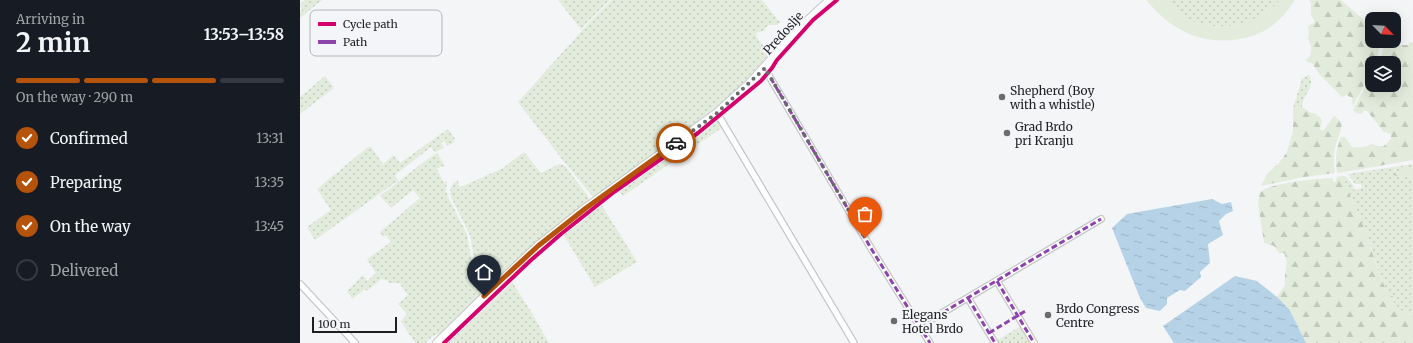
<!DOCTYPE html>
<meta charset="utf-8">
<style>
body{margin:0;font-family:Merriweather,serif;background:#242831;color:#f1f3f6;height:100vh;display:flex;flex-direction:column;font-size:15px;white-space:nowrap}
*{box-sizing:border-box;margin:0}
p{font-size:13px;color:#9ea1a6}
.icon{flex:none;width:22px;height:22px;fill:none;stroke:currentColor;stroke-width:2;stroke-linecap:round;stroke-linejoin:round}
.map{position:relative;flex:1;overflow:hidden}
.panel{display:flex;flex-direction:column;background:#171b24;width:300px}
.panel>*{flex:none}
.needle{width:26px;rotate:115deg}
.controls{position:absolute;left:1065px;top:12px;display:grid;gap:8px}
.controls a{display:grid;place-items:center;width:36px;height:36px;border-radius:8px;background:#171b24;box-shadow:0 4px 16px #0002;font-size:20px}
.scale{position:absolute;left:12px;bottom:10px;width:85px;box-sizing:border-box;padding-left:4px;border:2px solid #1f2021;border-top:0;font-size:11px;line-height:14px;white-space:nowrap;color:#1f2021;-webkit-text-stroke:3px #f3f5f8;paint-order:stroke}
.pin{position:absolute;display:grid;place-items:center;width:34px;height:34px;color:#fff;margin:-41px -17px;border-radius:50% 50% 50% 0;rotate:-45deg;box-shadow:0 0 4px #0007}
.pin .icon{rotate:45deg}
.courier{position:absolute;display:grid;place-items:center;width:40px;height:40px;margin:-20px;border:3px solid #b45309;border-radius:50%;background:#fff;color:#222;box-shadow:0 1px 5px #0007}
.head em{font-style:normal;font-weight:700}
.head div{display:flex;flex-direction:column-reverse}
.head{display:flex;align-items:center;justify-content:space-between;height:68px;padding:0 16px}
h1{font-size:26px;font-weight:700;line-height:30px}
.bar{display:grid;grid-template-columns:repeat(4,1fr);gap:6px 4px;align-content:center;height:48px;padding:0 16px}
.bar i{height:5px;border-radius:3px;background:#363941}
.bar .on{background:#b45309}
.bar p{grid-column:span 4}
ol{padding:0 16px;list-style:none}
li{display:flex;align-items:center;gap:12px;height:44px}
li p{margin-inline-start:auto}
li .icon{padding:4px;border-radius:50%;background:#b45309;color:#fff;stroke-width:4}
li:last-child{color:#9ea1a6}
li i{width:22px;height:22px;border:2px solid #363941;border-radius:50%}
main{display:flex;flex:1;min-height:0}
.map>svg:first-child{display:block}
.grass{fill:url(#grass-dots)}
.forest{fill:url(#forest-firs)}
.green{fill:#e2ebdc}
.water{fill:url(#water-ripples)}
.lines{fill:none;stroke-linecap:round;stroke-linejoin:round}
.street-casing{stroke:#c6c6c8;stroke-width:8}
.secondary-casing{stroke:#c6c6c8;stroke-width:10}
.street{stroke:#fdfefe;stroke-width:5.5}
.secondary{stroke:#fdfefe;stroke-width:8}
.quiet{stroke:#8e44ad;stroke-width:3;stroke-dasharray:6 3;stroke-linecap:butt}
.cycleway-casing{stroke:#f3f5f8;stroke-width:6}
.cycleway{stroke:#d6006c;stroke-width:4}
.done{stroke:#6a6b6c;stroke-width:4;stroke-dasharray:0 7.2}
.route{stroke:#b45309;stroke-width:5}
.poi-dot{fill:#6a6b6c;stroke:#f3f5f8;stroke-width:1.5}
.labels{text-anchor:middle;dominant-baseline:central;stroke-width:4;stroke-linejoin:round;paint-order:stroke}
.street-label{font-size:12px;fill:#1f2021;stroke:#f3f5f8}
.poi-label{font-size:12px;fill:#1f2021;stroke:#f3f5f8;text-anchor:start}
.key{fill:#f3f5f8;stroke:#b3b5b8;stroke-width:1}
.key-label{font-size:11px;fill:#1f2021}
</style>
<main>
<section class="panel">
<div class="head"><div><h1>2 min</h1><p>Arriving in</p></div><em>13:53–13:58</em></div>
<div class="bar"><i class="on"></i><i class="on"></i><i class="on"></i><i></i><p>On the way · 290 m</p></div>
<ol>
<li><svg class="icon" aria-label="check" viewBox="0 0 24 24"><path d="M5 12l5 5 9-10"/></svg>Confirmed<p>13:31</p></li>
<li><svg class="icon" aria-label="check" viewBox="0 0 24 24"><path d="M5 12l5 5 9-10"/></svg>Preparing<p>13:35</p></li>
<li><svg class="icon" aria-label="check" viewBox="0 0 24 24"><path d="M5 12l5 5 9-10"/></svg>On the way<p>13:45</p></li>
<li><i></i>Delivered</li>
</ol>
</section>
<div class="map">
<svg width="1113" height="343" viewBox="0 0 1113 343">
<defs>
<pattern id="grass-dots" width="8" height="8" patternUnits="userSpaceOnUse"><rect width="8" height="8" fill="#e2ebdc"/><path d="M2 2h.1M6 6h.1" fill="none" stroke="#c1c9bc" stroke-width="1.8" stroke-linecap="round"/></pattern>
<pattern id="forest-firs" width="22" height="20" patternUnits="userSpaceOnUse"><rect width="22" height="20" fill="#e2ebdc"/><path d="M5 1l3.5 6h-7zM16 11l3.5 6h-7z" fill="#c1c9bc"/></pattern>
<pattern id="water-ripples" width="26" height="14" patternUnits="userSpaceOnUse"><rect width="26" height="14" fill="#b6d2e6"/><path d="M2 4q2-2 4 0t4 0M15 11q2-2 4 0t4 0" fill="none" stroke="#9cb4c5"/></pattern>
</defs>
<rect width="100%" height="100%" fill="#f4f5f7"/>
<g class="grass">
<path d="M5 0H22L0 18V12L2 10 0 4Z"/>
<path d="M258 0H310L281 29Z"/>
<path d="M312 0H462L478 20 481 21 477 25H468L464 31 457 32 456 35C458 42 465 47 472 51L440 86 416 107 382 134 293 197 262 159 218 102 288 24Z"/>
<path d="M866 0H980C960 24 921 34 892 21 882 17 874 8 866 0Z"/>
<path d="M1008 75H1009C1016 88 1002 95 1002 107L993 108 1002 79Z"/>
<path d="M25 76 34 88 0 114V97Z"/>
<path d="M417 119 423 127 323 196 319 191Z"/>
<path d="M148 129 155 139 153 143 147 146 144 141 141 142 144 148 135 152 131 147 95 175 98 181 96 182 15 240 7 227 31 210 17 189 68 147H71L83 164 94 155 100 163Z"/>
<path d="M224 152 241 173 259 164 265 166 288 196 289 200 241 239 186 290H183L179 284 170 235 151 197C149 189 151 185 158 180L159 186 161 187 203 168Z"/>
<path d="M137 153 145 166 144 167 141 166 137 169 144 183 147 181 146 191 148 197 167 234 175 280 180 294 175 301 141 333 133 336 125 343H115L101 321 107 314 98 304 108 295 103 289 100 283H90L87 280 81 279 67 291 65 289 52 299 47 291 63 275 67 281 76 273 67 259 91 242 86 235 83 237 80 232 120 198 113 190 91 208 80 196 125 161Z"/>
<path d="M1113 164V166L1094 173V175L1100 178 1113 176V315L1093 307 1094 297 1088 294C1079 275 1074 255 1067 235 1060 217 1051 199 1044 180L1048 179 1053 185 1054 190 1062 188 1061 184H1055L1048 174Z"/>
<path d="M301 204 337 262 295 287 263 234Z"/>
<path d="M211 280 233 315 249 343H145Z"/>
<path d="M721 326 732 343H698V340Z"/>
</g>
<g class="forest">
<path d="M1009 0H1041L1072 27V41H1080L1078 56 1076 63H1072V69L1053 106 1052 98 1047 95 1042 97 1020 75 1012 63 1007 62 1006 60 1010 56C1012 49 1012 45 1008 39L1009 35 1008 26 1014 23V20L1011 15V3Z"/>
<path d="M1084 41H1087L1091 45H1108L1110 42 1113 43V160L1038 173 1037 172C1035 159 1036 149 1041 137H1045L1052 147C1060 148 1064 148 1071 144 1084 147 1081 150 1091 139V134L1084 132 1067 111 1064 110 1062 114 1056 113 1053 110 1072 74V85H1094V63H1079L1083 50Z"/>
<path d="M1002 107 1011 113H1014C1024 119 1022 120 1020 130H1024L1033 117 1035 116 1042 123C1041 132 1037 139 1035 148 1033 156 1034 165 1035 173L1004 177 961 186 967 174 979 163 987 152 993 131V108Z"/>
<path d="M1113 166V176L1100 178 1094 175V173Z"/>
<path d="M1041 176H1045L1048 179 1044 180C1051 199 1060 217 1067 235 1073 255 1079 275 1088 294L1094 297 1093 307 1113 315V343H1006L989 309 977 297 985 285C983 274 990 264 984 253H979L974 246 964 243 958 203 960 192C972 182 1017 179 1033 178V182H1035L1037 177Z"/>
</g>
<path class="green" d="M846 0H866C874 8 882 17 892 21 921 34 960 24 980 0H995C987 12 976 25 962 32 936 44 903 44 878 28 865 21 856 11 846 0Z"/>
<g class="water">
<path d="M912 199 922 204 931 202 933 211 926 214 919 221 923 235 908 244 910 263 900 272 901 277 885 291 880 290 867 298V304L860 311 846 308 840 298 812 228 827 214Z"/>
<path d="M935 276 957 281 977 297 989 309 1006 343H874L863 326Z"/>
</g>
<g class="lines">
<g class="street-casing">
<g id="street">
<path d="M465 69 572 250 630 343"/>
<path d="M417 113 554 343"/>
<path d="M697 281 734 343"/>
<path d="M0 284 55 343"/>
<path d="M668 298 695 343"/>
<path d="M620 326 801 219"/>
</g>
</g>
<g class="secondary-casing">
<path id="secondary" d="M137 343 185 296 238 246 286 208 417 113 449 84 502 26 530 0"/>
</g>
<use href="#street" class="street"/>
<use href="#secondary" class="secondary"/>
<g class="quiet">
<path d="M466 70 572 250 630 343"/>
<path d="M697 281 734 343"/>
<path d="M668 298 695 343"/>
<path d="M620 326 801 219"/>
<path d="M689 333 727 310"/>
</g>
<g class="cycleway-casing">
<path id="cycleway" d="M144 343 230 261 261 234 314 192 398 133 461 81 472 68 477 60 513 20 537 0"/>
</g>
<use href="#cycleway" class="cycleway"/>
</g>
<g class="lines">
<path class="done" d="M376 143 417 113 465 68 565 238"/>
<path class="route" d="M184 296 238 246 286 208 376 143"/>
</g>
<g class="poi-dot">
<circle cx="702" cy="97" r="4"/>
<circle cx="707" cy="133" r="4"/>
<circle cx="748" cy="315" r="4"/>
<circle cx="594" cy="321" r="4"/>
</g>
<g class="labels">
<g class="street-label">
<text transform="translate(483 33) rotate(-48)">Predoslje</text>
</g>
<g class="poi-label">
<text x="710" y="90">Shepherd (Boy<tspan x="710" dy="14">with a whistle)</tspan></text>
<text x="715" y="126">Grad Brdo<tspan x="715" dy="14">pri Kranju</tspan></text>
<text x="756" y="308">Brdo Congress<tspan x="756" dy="14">Centre</tspan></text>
<text x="602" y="314">Elegans<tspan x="602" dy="14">Hotel Brdo</tspan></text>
</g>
</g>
<rect x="10" y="10" width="132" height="46" rx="6" class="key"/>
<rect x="18" y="22" width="18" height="4" fill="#d6006c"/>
<rect x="18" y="40" width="18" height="4" fill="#8e44ad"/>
<g class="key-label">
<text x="43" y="28">Cycle path</text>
<text x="43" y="46">Path</text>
</g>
</svg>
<div class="controls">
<a><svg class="needle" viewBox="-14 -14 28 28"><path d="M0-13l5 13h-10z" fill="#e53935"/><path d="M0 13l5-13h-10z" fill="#9ea1a6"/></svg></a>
<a><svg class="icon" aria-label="layers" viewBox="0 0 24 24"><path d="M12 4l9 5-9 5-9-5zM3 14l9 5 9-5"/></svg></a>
</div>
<div class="scale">100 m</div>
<div class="pin" style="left:565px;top:238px;background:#ea580c"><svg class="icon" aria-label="bag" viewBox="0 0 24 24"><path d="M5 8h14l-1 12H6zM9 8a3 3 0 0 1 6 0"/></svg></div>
<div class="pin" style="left:184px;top:296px;background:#1f2937"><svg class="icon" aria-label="home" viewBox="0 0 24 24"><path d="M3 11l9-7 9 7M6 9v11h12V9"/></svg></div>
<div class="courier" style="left:376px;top:143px"><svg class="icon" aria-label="car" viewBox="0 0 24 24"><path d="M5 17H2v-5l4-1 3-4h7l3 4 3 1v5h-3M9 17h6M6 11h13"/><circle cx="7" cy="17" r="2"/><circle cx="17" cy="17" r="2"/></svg></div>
</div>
</main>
